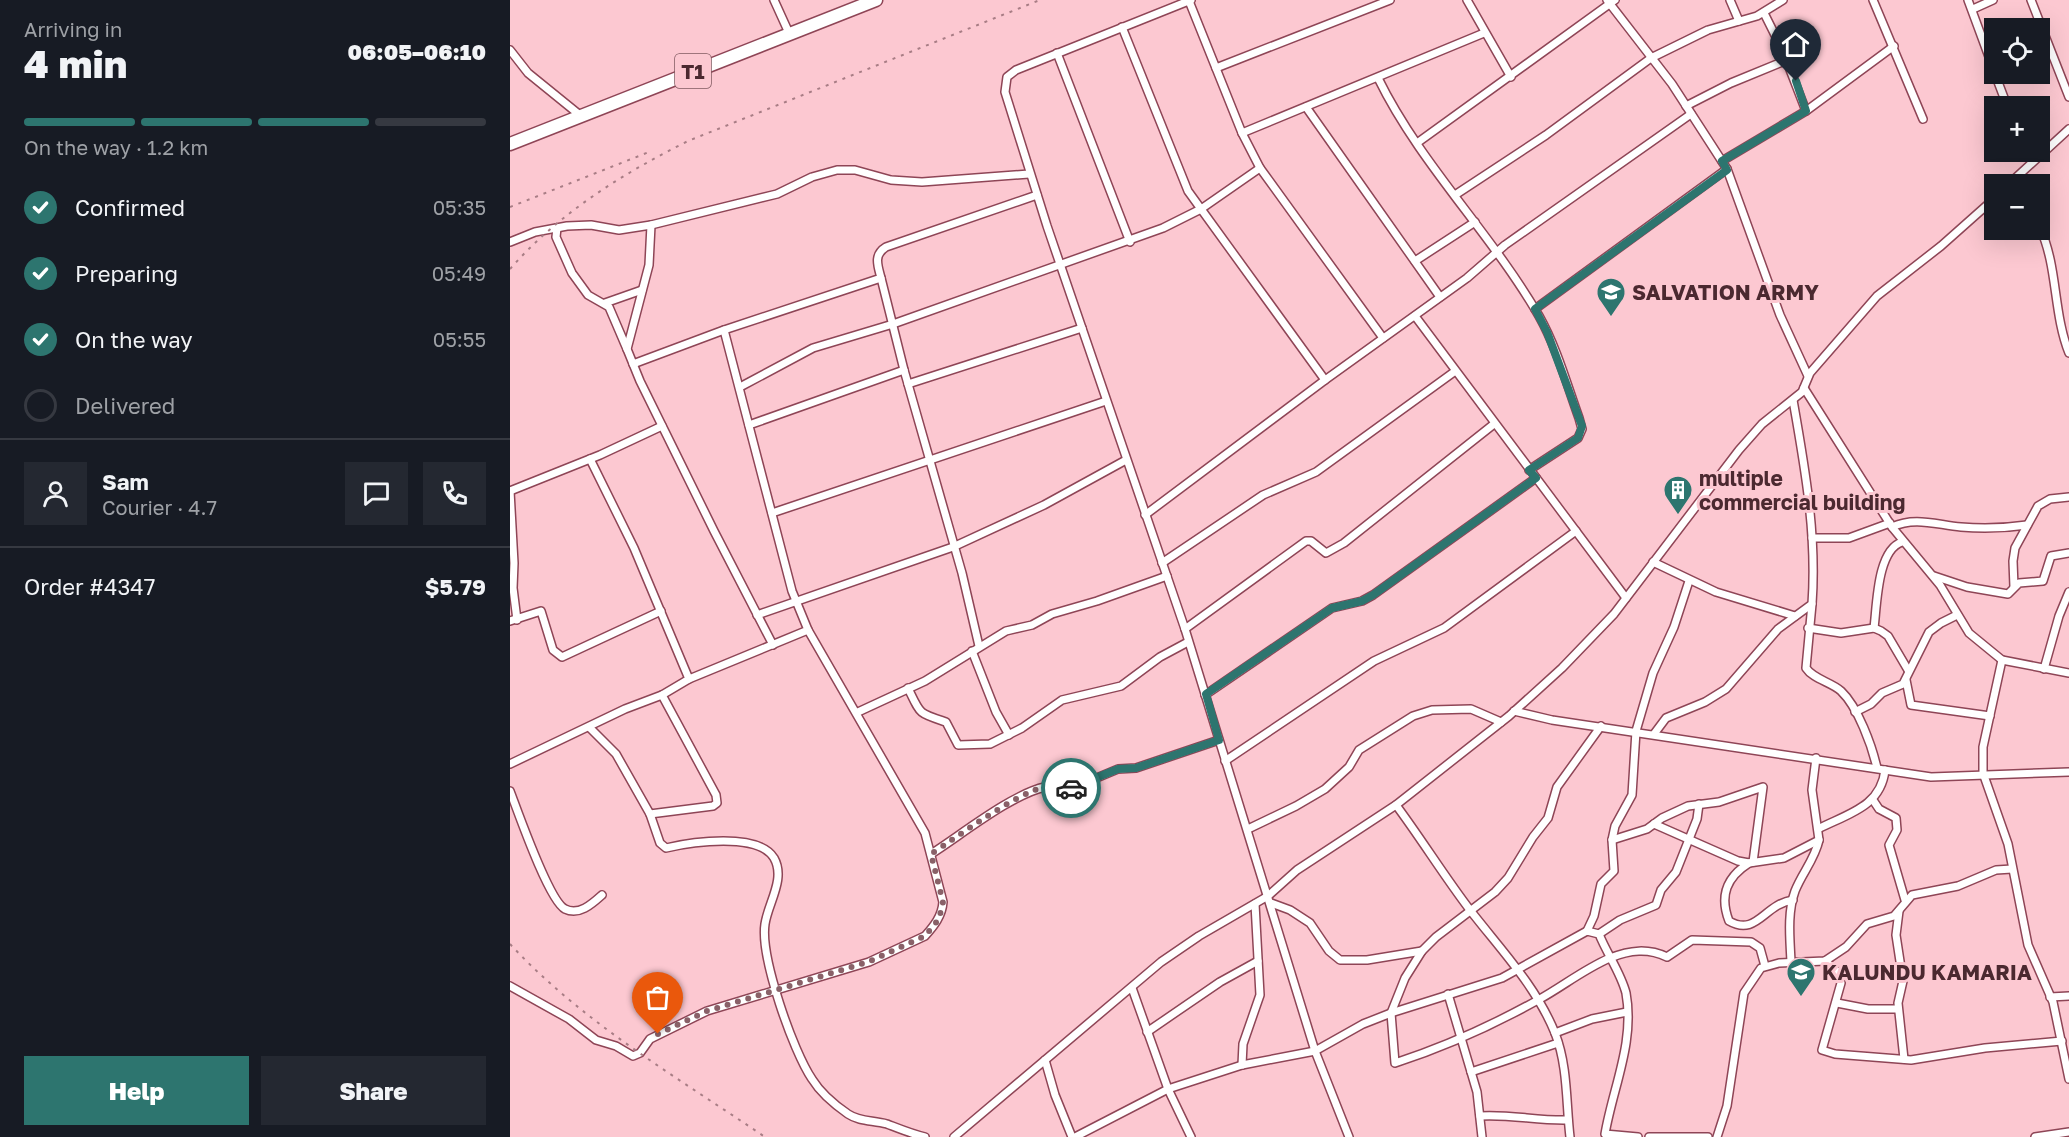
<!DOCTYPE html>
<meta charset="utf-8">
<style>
body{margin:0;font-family:"Golos Text",sans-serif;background:#242831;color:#f1f3f6;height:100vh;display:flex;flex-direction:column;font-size:22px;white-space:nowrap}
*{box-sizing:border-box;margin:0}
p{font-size:20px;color:#9ea1a6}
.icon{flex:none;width:33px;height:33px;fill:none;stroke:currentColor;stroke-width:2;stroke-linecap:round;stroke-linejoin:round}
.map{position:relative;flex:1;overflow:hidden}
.side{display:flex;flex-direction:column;background:#171b24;width:510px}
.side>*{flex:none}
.fabs{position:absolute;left:1474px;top:18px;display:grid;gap:12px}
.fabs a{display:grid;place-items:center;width:66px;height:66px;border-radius:0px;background:#171b24;box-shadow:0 6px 24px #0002;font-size:30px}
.pin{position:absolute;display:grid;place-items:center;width:51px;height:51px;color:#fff;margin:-62px -26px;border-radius:50% 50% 50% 0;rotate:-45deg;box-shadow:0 0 6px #0007}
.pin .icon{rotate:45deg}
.courier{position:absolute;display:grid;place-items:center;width:60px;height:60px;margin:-30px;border:4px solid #2d756f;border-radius:50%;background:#fff;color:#222;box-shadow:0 2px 8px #0007}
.overview em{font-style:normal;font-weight:800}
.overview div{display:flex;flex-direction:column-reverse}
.overview{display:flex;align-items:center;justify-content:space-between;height:102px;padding:0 24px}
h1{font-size:39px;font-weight:800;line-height:45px}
.bar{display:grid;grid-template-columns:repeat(4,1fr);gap:9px 6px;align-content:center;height:72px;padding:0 24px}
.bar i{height:8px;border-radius:4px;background:#363941}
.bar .selected{background:#2d756f}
.bar p{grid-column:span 4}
.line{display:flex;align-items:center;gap:15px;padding:0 24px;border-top:2px solid #363941}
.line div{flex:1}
.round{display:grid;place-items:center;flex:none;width:63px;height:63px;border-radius:0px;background:#242831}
ol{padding:0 24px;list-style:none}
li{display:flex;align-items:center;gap:18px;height:66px}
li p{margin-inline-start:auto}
li .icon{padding:6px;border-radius:50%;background:#2d756f;color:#fff;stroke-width:4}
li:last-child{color:#9ea1a6}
li i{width:33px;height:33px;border:3px solid #363941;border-radius:50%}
.button{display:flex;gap:12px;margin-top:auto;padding:12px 24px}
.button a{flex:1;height:69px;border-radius:0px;background:#2d756f;color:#fff;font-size:24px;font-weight:800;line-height:69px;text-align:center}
.button a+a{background:#242831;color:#f1f3f6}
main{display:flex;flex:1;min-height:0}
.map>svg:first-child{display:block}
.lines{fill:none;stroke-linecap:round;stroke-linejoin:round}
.minor-casing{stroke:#8e4556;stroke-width:10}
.trunk-casing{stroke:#8e4556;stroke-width:15}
.minor{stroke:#fff;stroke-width:7}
.trunk{stroke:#fff;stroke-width:12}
.rail{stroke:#a87d85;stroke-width:2;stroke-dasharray:3 6;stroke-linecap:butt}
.done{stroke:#896168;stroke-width:6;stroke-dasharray:0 10.8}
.route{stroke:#2d756f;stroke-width:8}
.labels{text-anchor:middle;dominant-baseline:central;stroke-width:6;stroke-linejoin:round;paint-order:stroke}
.shield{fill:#fcc8d1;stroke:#805960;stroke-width:1.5}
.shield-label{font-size:20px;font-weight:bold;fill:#4b2930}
.poi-label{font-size:21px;font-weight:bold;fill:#4b2930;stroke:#fcc8d1;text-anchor:start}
</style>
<main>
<section class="side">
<div class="overview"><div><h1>4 min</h1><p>Arriving in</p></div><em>06:05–06:10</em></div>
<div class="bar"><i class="selected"></i><i class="selected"></i><i class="selected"></i><i></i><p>On the way · 1.2 km</p></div>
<ol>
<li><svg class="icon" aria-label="check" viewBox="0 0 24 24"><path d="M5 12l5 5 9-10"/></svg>Confirmed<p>05:35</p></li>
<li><svg class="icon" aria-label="check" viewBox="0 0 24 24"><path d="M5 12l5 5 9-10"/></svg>Preparing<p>05:49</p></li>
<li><svg class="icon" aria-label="check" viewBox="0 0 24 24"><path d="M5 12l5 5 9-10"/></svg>On the way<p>05:55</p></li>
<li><i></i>Delivered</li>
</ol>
<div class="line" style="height:108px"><a class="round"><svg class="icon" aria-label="person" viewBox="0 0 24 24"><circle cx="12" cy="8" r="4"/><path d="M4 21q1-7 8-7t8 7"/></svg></a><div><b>Sam</b><p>Courier · 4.7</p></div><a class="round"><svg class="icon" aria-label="chat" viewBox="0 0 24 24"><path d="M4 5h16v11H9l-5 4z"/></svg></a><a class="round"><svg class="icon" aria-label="phone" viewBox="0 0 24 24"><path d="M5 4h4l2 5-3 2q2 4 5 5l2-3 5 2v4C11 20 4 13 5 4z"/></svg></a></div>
<div class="line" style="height:78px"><div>Order #4347</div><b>$5.79</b></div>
<div class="button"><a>Help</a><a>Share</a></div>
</section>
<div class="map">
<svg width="1559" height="1137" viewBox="0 0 1559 1137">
<rect width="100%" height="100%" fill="#fcc8d1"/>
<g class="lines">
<g class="minor-casing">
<g id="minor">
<path d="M264 0 279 33"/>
<path d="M681 0 506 70 497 77 495 92 537 226 675 629 805 1051 839 1137"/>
<path d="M957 0 1001 77"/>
<path d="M1097 0 1162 84 1217 169 1270 315 1298 376"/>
<path d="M1220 0 1229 21"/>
<path d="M1363 0 1413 119"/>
<path d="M1458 0 1485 73"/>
<path d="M1521 0 1559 97"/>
<path d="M679 1 732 133 750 168 873 338"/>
<path d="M1463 9 1483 0"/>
<path d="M1254 13 1272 49 1296 111"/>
<path d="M612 27 678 191 815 380 957 278 995 245 1181 114"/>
<path d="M0 50 18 73 71 116"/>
<path d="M547 53 620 242"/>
<path d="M706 68 880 0"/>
<path d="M1485 74 1496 103"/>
<path d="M868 78C910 164 981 233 1029 316 1047 348 1057 385 1069 418L1072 429 1068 438 1019 470"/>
<path d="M1176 106 1221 83 1277 60"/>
<path d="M796 107 930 297"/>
<path d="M732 133 974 33"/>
<path d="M907 143 1105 0"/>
<path d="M1212 161 1296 111 1384 46"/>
<path d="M1499 184 1559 129"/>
<path d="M945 195 1036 135 1141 58 1198 30 1247 16 1273 0"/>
<path d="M141 225 139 265 117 349 130 381 204 531 263 645"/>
<path d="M47 228 46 237 62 273 78 295 99 307 117 349"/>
<path d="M1530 228C1548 267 1543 313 1559 353"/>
<path d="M0 242 25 232 57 226 81 225 109 230 141 225 267 194 302 177 327 170H345L381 180 412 182 519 174"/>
<path d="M905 261 965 222"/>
<path d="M371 278 394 370 452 573 469 646"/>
<path d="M95 303 132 290"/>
<path d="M1025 309 1217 169"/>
<path d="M905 316 1116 598"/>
<path d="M123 364 214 330"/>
<path d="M398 384 572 328"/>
<path d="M230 387 303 348 383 324 653 228 691 209 750 168"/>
<path d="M1294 388 1382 527 1430 585 1459 633 1492 660 1559 673"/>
<path d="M239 425 394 370"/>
<path d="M0 491 90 455 152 426"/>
<path d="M0 491 4 563 3 588 7 620"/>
<path d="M262 513 596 401"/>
<path d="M635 515 815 380"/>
<path d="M1382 527C1405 516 1427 525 1451 527 1473 529 1496 528 1517 525"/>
<path d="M1302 538H1339L1380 523"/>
<path d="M1143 562 1206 592 1285 616"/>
<path d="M652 563 753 495 806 472 944 372"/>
<path d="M1424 576 1457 587 1498 594 1509 583 1533 581 1541 556 1559 553"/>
<path d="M1504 587 1503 561 1505 548 1528 506 1540 499 1559 497"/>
<path d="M1302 604 1296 668C1303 679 1321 682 1331 691 1348 707 1362 746 1367 768"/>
<path d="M247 615 443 547 534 505 616 460"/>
<path d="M0 621 31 611 43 650 52 657 151 611"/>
<path d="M1298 628 1331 633 1364 628 1371 631 1378 636 1398 670"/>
<path d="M1364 628C1367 605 1367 550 1392 542"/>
<path d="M675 629 796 541H801L816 553 834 543 984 424"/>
<path d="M462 651 486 712 499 735"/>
<path d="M1492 660 1473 747V773L1498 844 1518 945 1543 1002 1559 1079"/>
<path d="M1534 669 1549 616 1559 592"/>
<path d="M179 679 298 630 282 591 214 330 371 278C368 266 363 255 376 247L527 195"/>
<path d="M1396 680 1401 705 1480 716"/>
<path d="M398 688C411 715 408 713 436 722L448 745 480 744 512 728 552 700 611 686 650 657 678 642"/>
<path d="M695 695 822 608 852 601 863 595 1026 478"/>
<path d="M1004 711 1042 720 1421 777 1559 772"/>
<path d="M348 712 415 681 496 631 522 625 542 614 587 601 657 576"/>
<path d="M1345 712 1361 704 1372 693 1393 684 1419 632 1431 623 1447 615"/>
<path d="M79 727 106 754 140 814 203 806 207 803 206 795 152 695"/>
<path d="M1144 734 1156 718 1195 702 1216 689 1268 629 1302 604C1307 535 1295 468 1283 400"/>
<path d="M715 761 864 661 934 628 1066 531"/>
<path d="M0 764 115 709 152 695 179 679 124 548 80 459"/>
<path d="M0 791C8 812 39 901 55 909 69 916 82 904 92 895"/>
<path d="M1363 800 1369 809 1386 818 1387 830 1379 845 1395 900"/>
<path d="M886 805C912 840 934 876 960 910 991 950 1026 986 1045 1033 1058 1066 1056 1103 1060 1137"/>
<path d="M140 814 150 843 156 848C181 842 248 832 264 858 276 879 258 903 255 924 250 957 283 1051 302 1079 310 1092 325 1105 338 1114 350 1122 363 1120 377 1124 390 1129 402 1134 415 1137"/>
<path d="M1144 824 1228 861 1239 863 1274 858 1309 840 1302 790 1306 758"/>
<path d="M738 829 786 806 815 789 839 767 849 750 903 716 922 710 961 709 991 722"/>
<path d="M1308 829C1337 814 1371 807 1375 770"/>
<path d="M1102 840 1137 829 1152 818 1178 806 1209 802 1253 787 1243 862"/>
<path d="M421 854C451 835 502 794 535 787 542 786 547 789 553 792L608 769 626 768 709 740"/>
<path d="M1239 863C1217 877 1209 895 1219 921 1247 937 1254 904 1283 900"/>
<path d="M761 903 780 910 800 923 819 951 830 960H857L912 951 926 937 985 892 998 878 1023 837 1038 818 1047 787 1091 726"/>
<path d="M1389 911 1386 935 1393 981 1388 1003 1394 1059"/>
<path d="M1077 931 1084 916 1091 884 1104 871 1102 840 1105 826 1122 795 1126 731 1143 673 1164 627 1179 581"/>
<path d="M1089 934 1110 920 1146 905 1151 890 1166 872 1187 819 1189 804"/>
<path d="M912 951 895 978 881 1013 885 1063C934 1047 983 1025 1028 1000 1052 987 1074 969 1100 958 1120 950 1138 948 1157 957L1182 940 1241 942 1250 948 1255 966"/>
<path d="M1315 961 1328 972 1331 983 1312 1050 1325 1054 1401 1060 1475 1048 1552 1041"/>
<path d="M1281 962C1280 939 1277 913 1285 891 1292 873 1305 859 1309 840"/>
<path d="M0 986 59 1019 86 1040 106 1046 123 1056 130 1053 140 1039 197 1011 359 962 415 936C424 926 432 916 433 902L415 833 298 630"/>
<path d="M622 988 658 1089 681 1137"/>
<path d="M938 994 967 1092 972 1137"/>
<path d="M1540 997 1559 996"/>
<path d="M1327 1003 1358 1009H1388"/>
<path d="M637 1032 710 982 748 961"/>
<path d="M1045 1033 1082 1019 1117 1012"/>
<path d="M535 1060 545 1095 562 1137"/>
<path d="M732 1065 733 1044 750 995 745 904"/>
<path d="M961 1072 1048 1043"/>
<path d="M970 1116C1000 1114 1028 1121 1058 1120"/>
<path d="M444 1137 651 962 689 936 758 896 787 870 886 805 999 716 1052 668 1104 614 1229 450 1252 424 1292 392 1300 373 1367 296 1431 246 1485 198"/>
<path d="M565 1137 658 1089 732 1065 805 1051 853 1024 881 1013 992 978 1077 931 1089 934C1097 954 1111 973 1116 993 1125 1042 1103 1087 1095 1134L1128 1137"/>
<path d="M1139 1137H1198"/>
<path d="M1207 1137 1217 1106 1234 993 1251 968 1269 963 1315 961 1336 947 1357 924 1384 916 1402 895 1448 886 1486 870 1502 869"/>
<path d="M1525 1137 1559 1132"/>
</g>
</g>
<g class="trunk-casing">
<path id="trunk" d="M0 144 366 0"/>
</g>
<use href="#minor" class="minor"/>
<use href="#trunk" class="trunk"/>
<g class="rail">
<path d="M0 207 139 152"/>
<path d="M0 269C49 213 112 174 178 141L530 0"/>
<path d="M0 944C72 1022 168 1078 255 1137"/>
</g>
</g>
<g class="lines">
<path class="done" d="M148 1034 197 1011 358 962 415 936 429 919 433 902 421 854C449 836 506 793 535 787 542 786 547 788 553 792L561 788"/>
<path class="route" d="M561 788 608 769 626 768 709 740 696 694 822 608 852 601 863 595 1026 478 1019 470 1068 438 1072 426 1037 332 1025 309 1217 170 1212 161 1296 111 1286 81"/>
</g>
<defs>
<g id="school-pin" transform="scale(1.5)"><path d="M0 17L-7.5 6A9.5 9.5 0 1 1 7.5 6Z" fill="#2d756f" stroke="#fcc8d1"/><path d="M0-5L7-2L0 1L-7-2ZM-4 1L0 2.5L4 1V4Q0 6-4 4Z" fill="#fff"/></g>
<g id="building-pin" transform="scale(1.5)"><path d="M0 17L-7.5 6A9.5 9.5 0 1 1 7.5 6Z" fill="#2d756f" stroke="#fcc8d1"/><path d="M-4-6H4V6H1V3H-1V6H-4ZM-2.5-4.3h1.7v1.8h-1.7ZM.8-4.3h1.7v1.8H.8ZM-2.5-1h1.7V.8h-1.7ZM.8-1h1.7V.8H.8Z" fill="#fff"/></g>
</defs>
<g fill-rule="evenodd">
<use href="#school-pin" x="1101" y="292"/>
<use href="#building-pin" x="1168" y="490"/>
<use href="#school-pin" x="1291" y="972"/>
</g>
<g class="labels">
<rect class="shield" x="165" y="54" width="36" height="34" rx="4.5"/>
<g class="shield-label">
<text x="183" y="71">T1</text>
</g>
<g class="poi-label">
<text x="1122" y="292">SALVATION ARMY</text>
<text x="1189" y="478">multiple<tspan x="1189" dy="24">commercial building</tspan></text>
<text x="1312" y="972">KALUNDU KAMARIA</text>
</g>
</g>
</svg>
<div class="fabs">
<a><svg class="icon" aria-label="locate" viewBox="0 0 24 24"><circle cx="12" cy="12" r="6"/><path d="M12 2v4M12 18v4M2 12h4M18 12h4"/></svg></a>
<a>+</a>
<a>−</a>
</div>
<div class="pin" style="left:148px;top:1034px;background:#ea580c"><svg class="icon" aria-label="bag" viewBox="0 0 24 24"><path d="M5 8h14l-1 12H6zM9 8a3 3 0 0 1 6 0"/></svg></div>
<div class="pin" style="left:1286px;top:81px;background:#1f2937"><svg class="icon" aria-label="home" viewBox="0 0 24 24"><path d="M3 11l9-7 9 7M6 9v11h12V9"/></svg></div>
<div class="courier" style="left:561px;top:788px"><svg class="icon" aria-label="car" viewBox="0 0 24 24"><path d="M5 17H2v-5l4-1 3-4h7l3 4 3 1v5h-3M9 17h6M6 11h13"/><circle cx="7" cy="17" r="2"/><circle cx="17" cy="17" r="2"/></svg></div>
</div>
</main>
